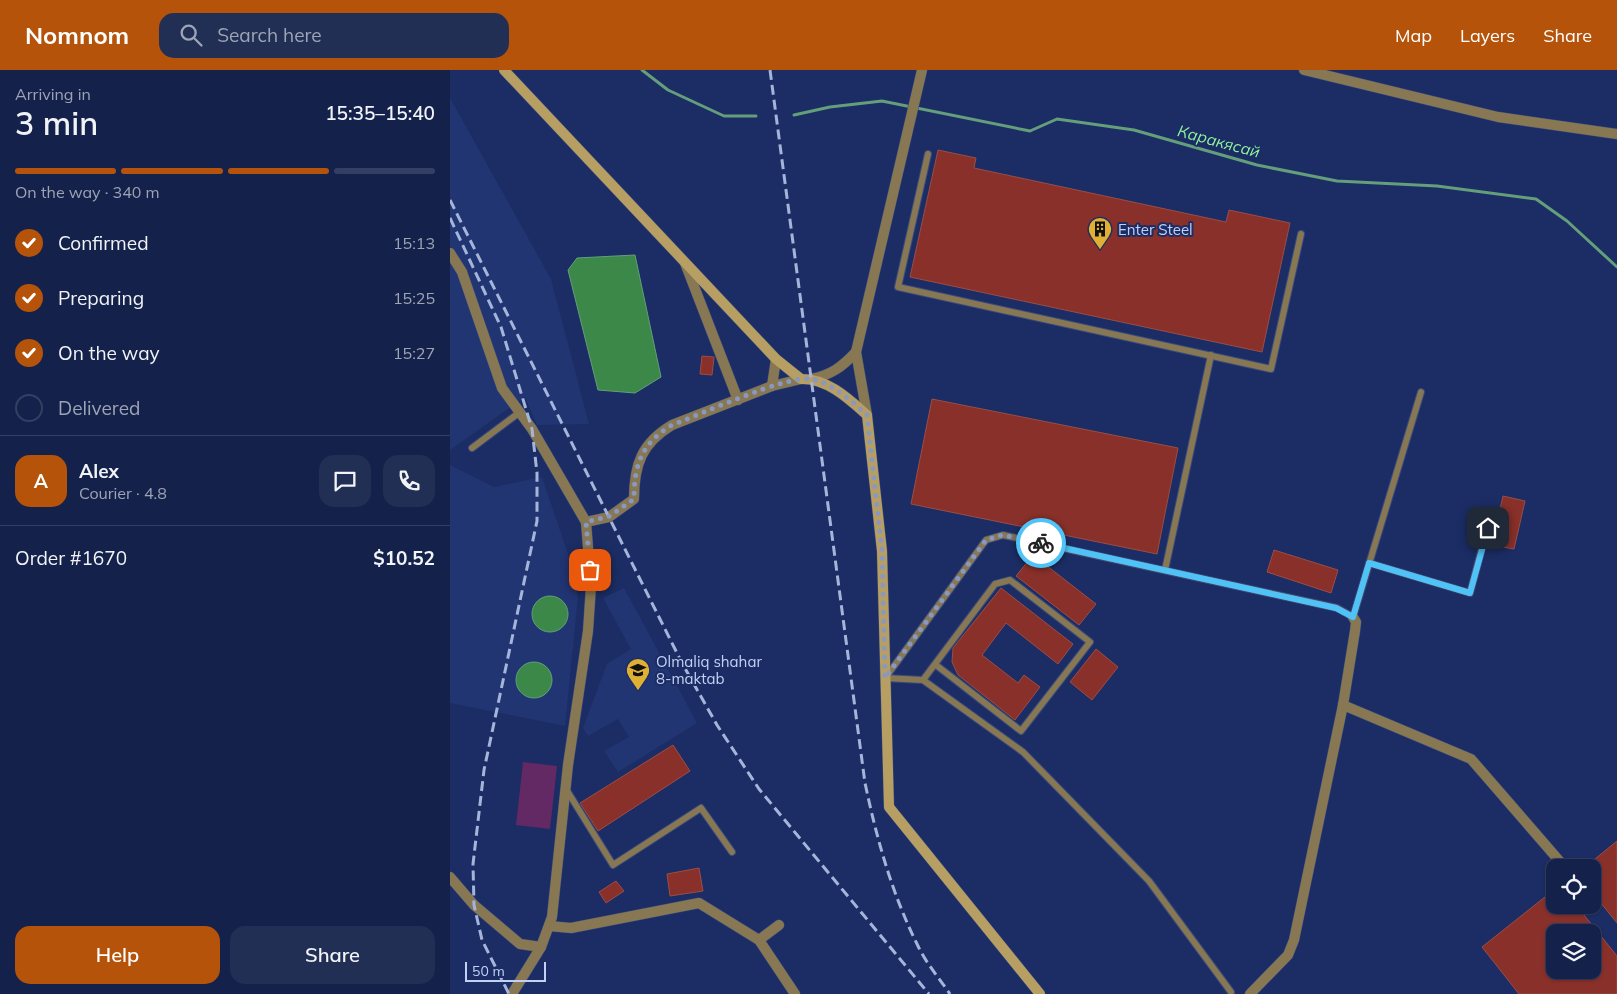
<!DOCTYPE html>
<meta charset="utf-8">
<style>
body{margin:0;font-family:Mulish,sans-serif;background:#212f55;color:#f1f3f6;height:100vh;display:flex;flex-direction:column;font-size:19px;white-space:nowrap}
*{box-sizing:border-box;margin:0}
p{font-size:16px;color:#9da4b5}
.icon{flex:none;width:28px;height:28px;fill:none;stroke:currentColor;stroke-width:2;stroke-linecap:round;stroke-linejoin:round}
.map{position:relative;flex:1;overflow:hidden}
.details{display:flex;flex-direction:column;background:#14224b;width:450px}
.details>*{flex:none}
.tools{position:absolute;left:1096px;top:789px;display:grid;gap:10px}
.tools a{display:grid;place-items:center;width:55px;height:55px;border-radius:10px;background:#14224b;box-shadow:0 1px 4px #0004,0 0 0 1px #333f63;font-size:25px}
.scale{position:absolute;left:15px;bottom:12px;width:81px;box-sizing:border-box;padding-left:5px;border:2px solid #c2d1f3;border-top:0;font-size:14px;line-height:18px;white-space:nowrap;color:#c2d1f3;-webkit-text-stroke:4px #1b2d64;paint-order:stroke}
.pin{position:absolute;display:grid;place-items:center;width:42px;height:42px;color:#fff;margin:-21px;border-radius:10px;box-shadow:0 2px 8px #0006}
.courier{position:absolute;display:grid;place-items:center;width:50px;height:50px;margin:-25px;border:4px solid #4fc3f7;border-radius:50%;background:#fff;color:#222;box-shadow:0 1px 6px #0007}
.headline em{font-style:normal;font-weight:600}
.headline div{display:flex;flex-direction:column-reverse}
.headline{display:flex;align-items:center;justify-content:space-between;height:85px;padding:0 15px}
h1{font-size:32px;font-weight:600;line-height:38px}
.bar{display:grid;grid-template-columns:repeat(4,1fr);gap:8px 5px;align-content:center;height:60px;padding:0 15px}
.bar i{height:6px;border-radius:4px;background:#333f63}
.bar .on{background:#b45309}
.bar p{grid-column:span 4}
.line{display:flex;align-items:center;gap:12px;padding:0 15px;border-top:1px solid #333f63}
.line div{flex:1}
.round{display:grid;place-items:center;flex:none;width:52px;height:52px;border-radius:15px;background:#212f55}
ol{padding:0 15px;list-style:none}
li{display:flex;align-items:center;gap:15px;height:55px}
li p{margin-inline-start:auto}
li .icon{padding:5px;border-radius:50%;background:#b45309;color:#fff;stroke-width:4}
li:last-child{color:#9da4b5}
li i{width:28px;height:28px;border:2px solid #333f63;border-radius:50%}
.action{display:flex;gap:10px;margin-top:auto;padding:10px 15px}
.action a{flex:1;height:58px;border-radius:15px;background:#b45309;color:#fff;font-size:20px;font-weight:600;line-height:58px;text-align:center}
.action a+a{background:#212f55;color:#f1f3f6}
header{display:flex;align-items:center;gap:30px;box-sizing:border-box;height:70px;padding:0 25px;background:#b45309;color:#fff}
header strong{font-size:24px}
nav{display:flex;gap:28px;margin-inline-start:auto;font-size:18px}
.search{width:350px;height:45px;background:#212f55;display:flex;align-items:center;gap:12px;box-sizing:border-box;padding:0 18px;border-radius:15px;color:#9da4b5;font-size:19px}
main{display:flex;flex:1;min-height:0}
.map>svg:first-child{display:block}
.built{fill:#213573}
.green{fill:#632964}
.water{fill:#3b8848;stroke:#649e7b}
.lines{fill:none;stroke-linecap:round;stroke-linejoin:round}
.stream{stroke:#649e7b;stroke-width:3}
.building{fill:#89302a;stroke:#994e47;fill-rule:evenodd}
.lane-casing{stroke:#394b7e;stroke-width:8}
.street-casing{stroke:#394b7e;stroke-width:11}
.secondary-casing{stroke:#394b7e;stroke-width:11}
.lane{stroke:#877753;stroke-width:6}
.street{stroke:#877753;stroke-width:10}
.secondary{stroke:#b79e62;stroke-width:10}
.rail{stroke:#a5b5da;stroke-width:3;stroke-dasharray:10 5;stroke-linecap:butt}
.done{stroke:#8898c1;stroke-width:5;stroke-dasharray:0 9}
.route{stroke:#4fc3f7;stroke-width:6}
.labels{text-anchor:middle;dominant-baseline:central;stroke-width:4;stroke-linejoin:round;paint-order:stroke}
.poi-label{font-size:15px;fill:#c2d1f3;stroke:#1b2d64;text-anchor:start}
.water-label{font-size:16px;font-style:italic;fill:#90f49d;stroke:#1b2d64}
</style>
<header>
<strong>Nomnom</strong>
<div class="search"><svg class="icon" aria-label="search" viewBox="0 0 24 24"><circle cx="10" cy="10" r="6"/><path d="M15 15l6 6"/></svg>Search here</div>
<nav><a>Map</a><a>Layers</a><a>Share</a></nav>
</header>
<main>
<section class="details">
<div class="headline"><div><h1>3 min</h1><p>Arriving in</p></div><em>15:35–15:40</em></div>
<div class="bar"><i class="on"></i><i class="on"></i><i class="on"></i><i></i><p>On the way · 340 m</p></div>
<ol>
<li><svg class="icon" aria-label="check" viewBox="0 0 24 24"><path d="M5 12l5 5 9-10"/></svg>Confirmed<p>15:13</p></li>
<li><svg class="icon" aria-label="check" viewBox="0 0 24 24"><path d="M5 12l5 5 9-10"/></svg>Preparing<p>15:25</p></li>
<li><svg class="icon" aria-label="check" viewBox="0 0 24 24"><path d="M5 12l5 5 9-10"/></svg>On the way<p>15:27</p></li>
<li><i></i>Delivered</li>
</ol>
<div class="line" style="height:90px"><b class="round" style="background:#b45309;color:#fff">A</b><div><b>Alex</b><p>Courier · 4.8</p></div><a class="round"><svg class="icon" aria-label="chat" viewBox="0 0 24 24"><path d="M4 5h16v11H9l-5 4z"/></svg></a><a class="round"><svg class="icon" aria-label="phone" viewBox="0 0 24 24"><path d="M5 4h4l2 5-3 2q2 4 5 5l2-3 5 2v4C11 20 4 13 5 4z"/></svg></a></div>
<div class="line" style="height:65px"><div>Order #1670</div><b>$10.52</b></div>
<div class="action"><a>Help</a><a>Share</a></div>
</section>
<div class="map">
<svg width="1167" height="924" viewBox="0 0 1167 924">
<rect width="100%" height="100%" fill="#1b2d64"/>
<g class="built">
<path d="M0 28 101 209 139 354 87 355 75 327 0 380Z"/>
<path d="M0 395 44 417 92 407 119 487 128 527 115 656 0 633Z"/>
<path d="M174 518 247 653 168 702 154 681 179 667 168 649 138 666 133 658 157 594 181 579 153 528Z"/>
</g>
<path class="green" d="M73 692 107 696 100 759 66 755Z"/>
<g class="water">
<path d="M185 185 211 307 185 323 148 320 118 200 127 188Z"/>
<circle cx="100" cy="544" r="18"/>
<circle cx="84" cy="610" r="18"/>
</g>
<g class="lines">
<g class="stream">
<path d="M192 0 218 20 274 46H306"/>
<path d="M344 45 380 37 432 31 580 61 607 49 684 60 807 95 887 111 987 116 1086 129 1117 151 1167 197"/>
</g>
</g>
<g class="building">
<path d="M488 80 526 88 524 98 776 152 779 140 840 153 812 282 460 207Z"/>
<path d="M252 286 264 287 262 305 250 304Z"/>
<path d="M482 329 728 378 707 484 461 434Z"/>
<path d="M1053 426 1075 431 1064 479 1042 475Z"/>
<path d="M824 480 888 500 881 523 817 502Z"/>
<path d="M583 485 646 534 629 555 566 506Z"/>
<path d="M551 518 623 574 608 594 556 553 532 585 568 613 574 605 590 617 565 650 508 605 502 592 503 578Z"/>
<path d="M646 579 668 597 642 630 620 612Z"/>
<path d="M223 675 240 701 148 761 130 733Z"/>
<path d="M1167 771V853L1142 822V798H1134Z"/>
<path d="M249 798 253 821 220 826 217 804Z"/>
<path d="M166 811 174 821 156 833 149 822Z"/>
<path d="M1105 819V835H1126L1167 886V924H1069L1032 877ZM1105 862H1142V900H1105Z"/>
</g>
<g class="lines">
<g class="lane-casing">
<g id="lane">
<path d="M478 84 448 217 821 299 851 164"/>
<path d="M22 378 70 342"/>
<path d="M919 493 1020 523 1042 441"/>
<path d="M715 500 761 285"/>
<path d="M436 607 536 470 553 465 887 538 903 547 971 322"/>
<path d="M435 608 473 610 573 682 699 811 781 922"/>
<path d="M473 610 545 514 560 510 640 572 571 661 486 595"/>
<path d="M116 719 163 795 251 738 282 782"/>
</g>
</g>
<g class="street-casing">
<g id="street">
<path d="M854 0 1048 47 1167 64"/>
<path d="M0 183 12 202 52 318 82 359 136 452 141 516 138 561 118 695 102 847 91 877 62 924"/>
<path d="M235 193 288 330"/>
<path d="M361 309C381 305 392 297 406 282"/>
<path d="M322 316 326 289"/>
<path d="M417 345 406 282 472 0"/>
<path d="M136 452 159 447 184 429C184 394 192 373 222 355L322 316 351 309"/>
<path d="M893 635 1021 689 1112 794"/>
<path d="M0 807 24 835 70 874 91 877"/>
<path d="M99 856 121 858 249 833 309 870 345 924"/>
<path d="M309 870 329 855"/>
<path d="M800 924 838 885 844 870 893 635 905 561 906 552 903 547"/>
</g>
</g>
<g class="secondary-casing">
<path id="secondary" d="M54 0 326 289 351 309C377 308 399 329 417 345L432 481 439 737 590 924"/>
</g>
<use href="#lane" class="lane"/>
<use href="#street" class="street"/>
<use href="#secondary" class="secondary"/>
<g class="rail">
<path d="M320 0 415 713C427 770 442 824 468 876 476 893 489 908 500 924"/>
<path d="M0 130 232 593 267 655 309 719 479 924"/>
<path d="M0 148 51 257 82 359 87 403V451L34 700 23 794 24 835 32 870 59 924"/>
</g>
</g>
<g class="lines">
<path class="done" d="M140 500 136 452 160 446 184 429C184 394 192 373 222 355 249 345 337 305 360 309 382 312 401 331 417 345L432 481 435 608 536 470 552 465 591 473"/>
<path class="route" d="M591 473 886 538 903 547 919 493 1020 523 1038 458"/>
</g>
<defs>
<g id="building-pin" transform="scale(1.25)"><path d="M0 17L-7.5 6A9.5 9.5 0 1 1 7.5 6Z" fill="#dfb034" stroke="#1b2d64"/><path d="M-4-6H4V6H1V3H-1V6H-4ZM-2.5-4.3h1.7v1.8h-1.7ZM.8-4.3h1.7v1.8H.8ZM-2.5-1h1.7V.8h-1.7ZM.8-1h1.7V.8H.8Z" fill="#111"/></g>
<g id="school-pin" transform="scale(1.25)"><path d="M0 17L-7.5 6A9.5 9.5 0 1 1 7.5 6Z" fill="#dfb034" stroke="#1b2d64"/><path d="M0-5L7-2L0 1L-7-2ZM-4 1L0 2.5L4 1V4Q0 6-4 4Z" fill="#111"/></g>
</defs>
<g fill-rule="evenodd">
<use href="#building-pin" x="650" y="159"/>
<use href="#school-pin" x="188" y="600"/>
</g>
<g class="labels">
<g class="poi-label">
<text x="668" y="159">Enter Steel</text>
<text x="206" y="591">Olmaliq shahar<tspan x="206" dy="17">8-maktab</tspan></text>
</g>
<g class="water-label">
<text transform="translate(769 71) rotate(15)">Каракясай</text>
</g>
</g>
</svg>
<div class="tools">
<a><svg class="icon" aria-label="locate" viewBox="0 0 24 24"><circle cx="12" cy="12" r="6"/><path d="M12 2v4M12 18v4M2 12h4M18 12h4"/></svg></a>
<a><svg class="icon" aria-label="layers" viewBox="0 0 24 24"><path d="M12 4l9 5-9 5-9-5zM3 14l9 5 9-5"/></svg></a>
</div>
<div class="scale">50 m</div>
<div class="pin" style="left:140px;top:500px;background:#ea580c"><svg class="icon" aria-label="bag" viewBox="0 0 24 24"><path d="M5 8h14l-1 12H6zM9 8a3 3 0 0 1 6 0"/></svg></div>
<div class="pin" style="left:1038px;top:458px;background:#1f2937"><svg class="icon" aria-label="home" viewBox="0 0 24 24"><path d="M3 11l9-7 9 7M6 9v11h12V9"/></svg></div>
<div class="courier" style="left:591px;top:473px"><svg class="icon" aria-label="bike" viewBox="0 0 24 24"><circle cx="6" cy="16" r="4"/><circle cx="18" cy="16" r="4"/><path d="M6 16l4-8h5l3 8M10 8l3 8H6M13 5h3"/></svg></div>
</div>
</main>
